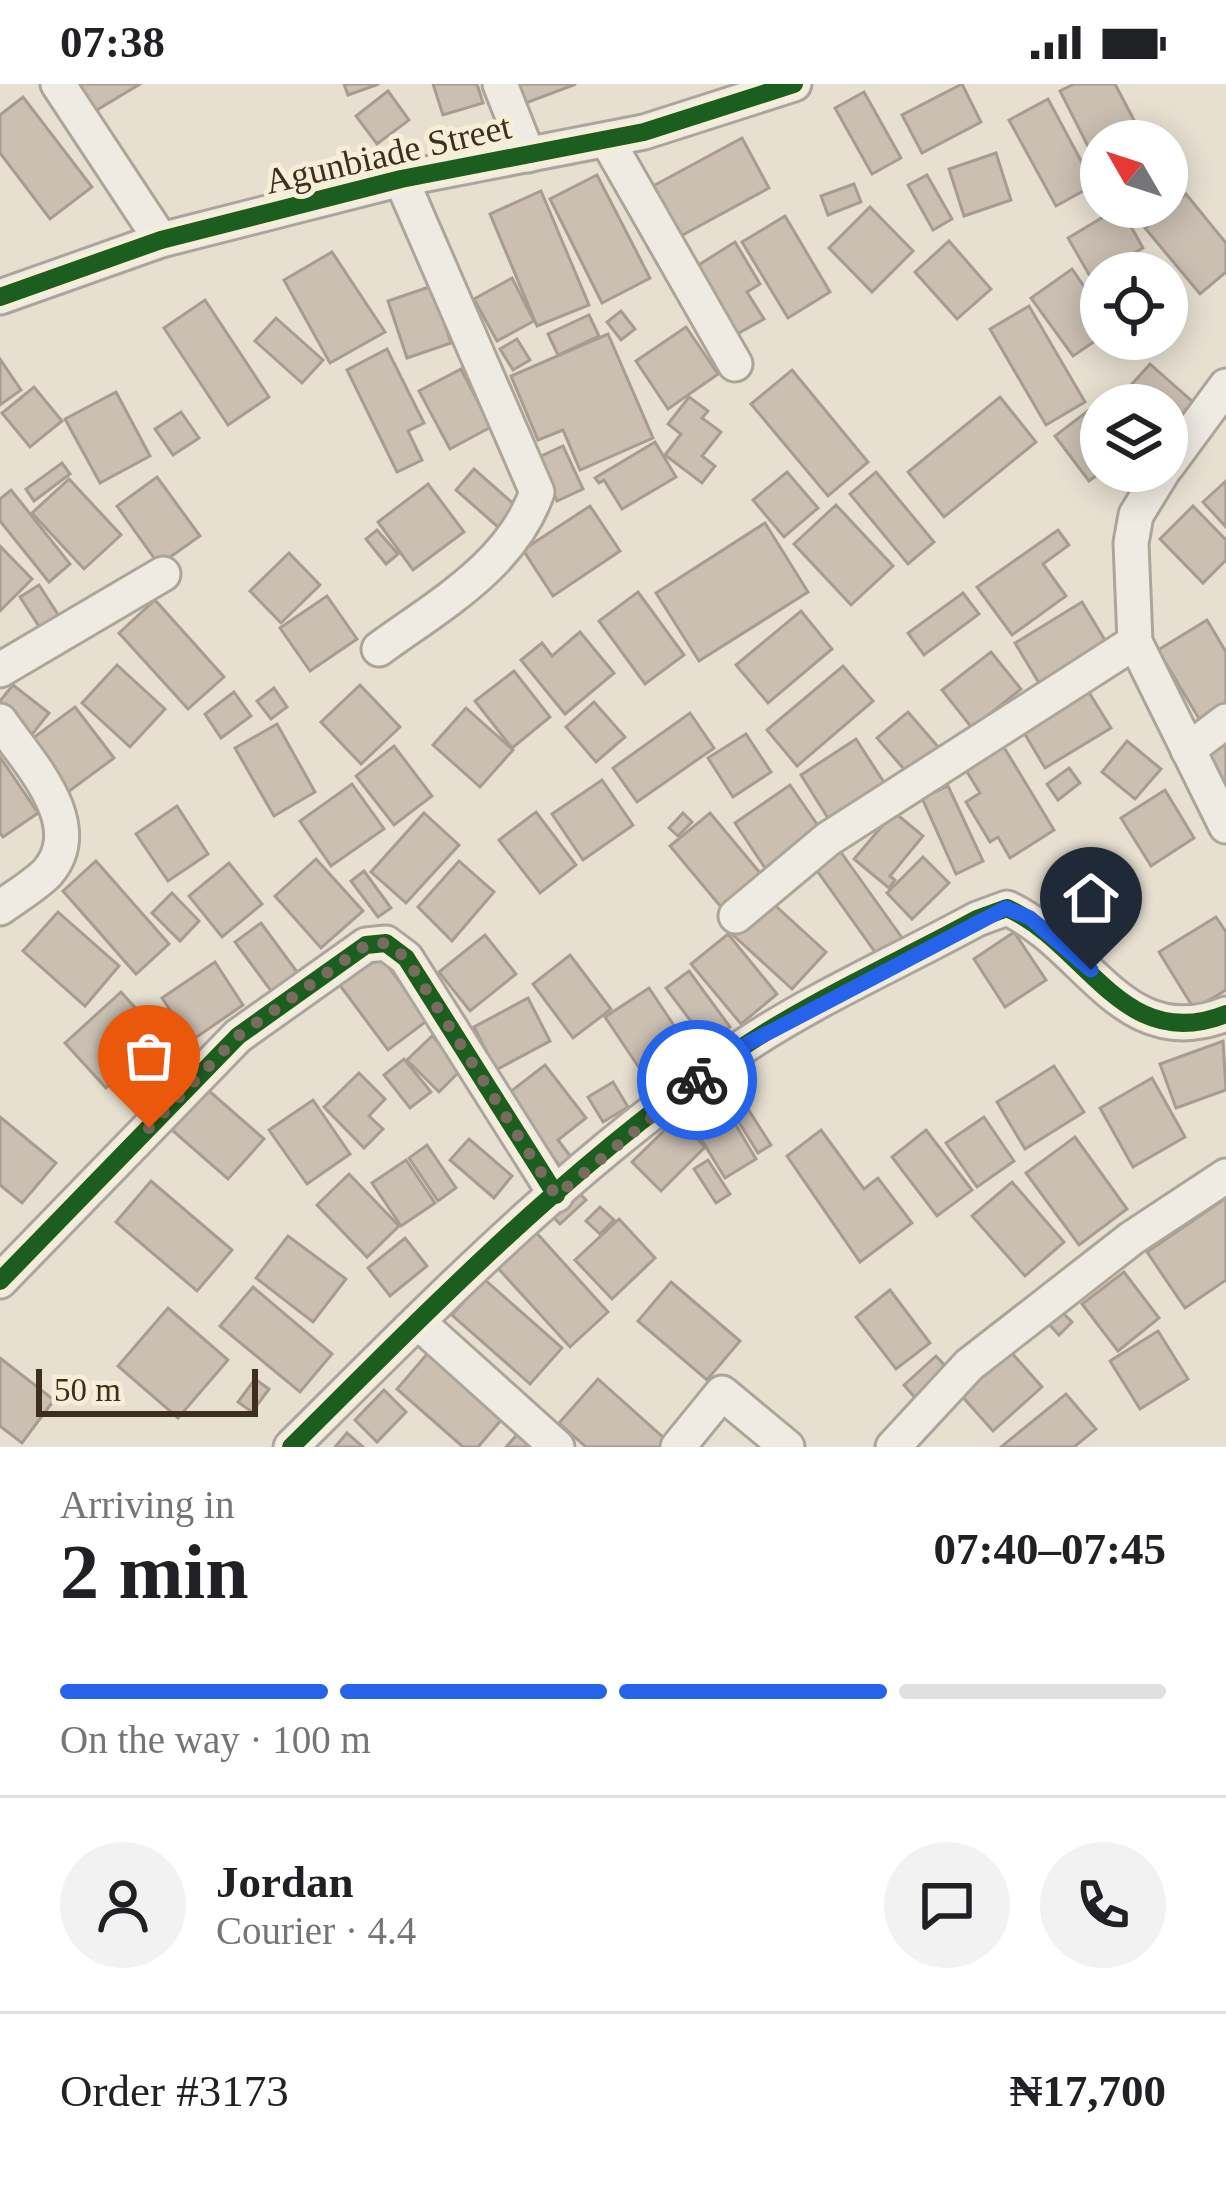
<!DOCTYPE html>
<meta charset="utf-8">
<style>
body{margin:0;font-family:Georgia,serif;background:#f2f2f2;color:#202124;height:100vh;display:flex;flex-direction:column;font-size:45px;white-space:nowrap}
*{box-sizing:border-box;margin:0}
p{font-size:39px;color:#757577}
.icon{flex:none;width:66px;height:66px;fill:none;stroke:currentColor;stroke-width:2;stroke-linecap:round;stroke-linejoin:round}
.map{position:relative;height:1363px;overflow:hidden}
.details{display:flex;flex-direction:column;background:#fff;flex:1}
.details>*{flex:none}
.needle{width:78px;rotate:309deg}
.tools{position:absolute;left:1080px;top:36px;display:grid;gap:24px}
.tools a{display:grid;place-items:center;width:108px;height:108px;border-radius:50%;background:#fff;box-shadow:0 6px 30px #0003;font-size:60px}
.scale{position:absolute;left:36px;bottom:30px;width:222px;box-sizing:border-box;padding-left:12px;border:6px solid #3d2e20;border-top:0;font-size:33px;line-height:42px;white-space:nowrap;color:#3d2e20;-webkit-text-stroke:9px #f7eed8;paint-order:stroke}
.pin{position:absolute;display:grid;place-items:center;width:102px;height:102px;color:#fff;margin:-123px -51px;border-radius:50% 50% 50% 0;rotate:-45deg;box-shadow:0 0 12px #0007}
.pin .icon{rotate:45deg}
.courier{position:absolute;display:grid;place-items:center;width:120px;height:120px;margin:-60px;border:9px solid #2563eb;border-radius:50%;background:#fff;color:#222;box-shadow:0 3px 15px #0007}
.overview em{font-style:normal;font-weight:700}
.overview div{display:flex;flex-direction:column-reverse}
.overview{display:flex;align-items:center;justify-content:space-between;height:204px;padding:0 60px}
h1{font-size:78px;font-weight:700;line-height:90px}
.bar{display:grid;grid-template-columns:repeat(4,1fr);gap:18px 12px;align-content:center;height:144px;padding:0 60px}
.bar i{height:15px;border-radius:9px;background:#e0e0e0}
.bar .active{background:#2563eb}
.bar p{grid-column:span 4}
.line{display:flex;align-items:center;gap:30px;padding:0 60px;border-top:3px solid #e0e0e0}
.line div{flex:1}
.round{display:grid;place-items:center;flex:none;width:126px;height:126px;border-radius:63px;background:#f2f2f2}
.status{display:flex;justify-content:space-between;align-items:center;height:84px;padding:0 60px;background:#fff;direction:ltr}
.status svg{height:33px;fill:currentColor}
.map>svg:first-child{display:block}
.building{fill:#cbbfb2;stroke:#a89c90;stroke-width:3}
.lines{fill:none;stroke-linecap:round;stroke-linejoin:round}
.street-casing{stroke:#ada599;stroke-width:39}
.street{stroke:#efebe3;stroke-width:33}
.cycleway-casing{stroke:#f7eed8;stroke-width:26}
.cycleway{stroke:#1b5e20;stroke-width:18}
.done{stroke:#786c5e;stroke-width:12;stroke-dasharray:0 21.6}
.route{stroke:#2563eb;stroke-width:15}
.labels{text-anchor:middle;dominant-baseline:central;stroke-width:10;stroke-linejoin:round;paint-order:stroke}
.street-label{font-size:36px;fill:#3d2e20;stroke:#f7eed8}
</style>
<div class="status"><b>07:38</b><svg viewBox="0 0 49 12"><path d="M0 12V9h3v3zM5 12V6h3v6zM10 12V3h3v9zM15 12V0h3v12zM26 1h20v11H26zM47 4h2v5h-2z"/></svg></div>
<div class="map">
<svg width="1226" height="1363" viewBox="0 0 1226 1363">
<rect width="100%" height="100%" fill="#e7e0d1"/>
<g class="building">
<path d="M74 0H140L92 29Z"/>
<path d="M344 0H379L348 11Z"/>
<path d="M433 0H477L483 19 443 31Z"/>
<path d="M516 0H576L523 20Z"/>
<path d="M962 0 981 38 922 69 902 31Z"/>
<path d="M1074 0H1115L1145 57H1101V88L1060 7Z"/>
<path d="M388 7 409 36 377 60 356 32Z"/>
<path d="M864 8 901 74 872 90 835 24Z"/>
<path d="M23 13 92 103 50 135 0 69V31Z"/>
<path d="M1048 15 1094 101 1056 122 1009 36Z"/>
<path d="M742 54 769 104 679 153 653 102Z"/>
<path d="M996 69 1011 116 964 132 949 85Z"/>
<path d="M597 91 650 194 602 219 550 115Z"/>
<path d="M927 91 952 135 933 146 908 101Z"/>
<path d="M854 100 861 118 828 131 821 112Z"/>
<path d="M541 107 589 221 537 242 490 130Z"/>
<path d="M1186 110 1226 159V188L1200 210 1145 144Z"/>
<path d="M870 123 913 167 872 208 829 164Z"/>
<path d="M1120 123 1143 164 1091 194 1068 154Z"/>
<path d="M785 132 830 208 788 234 742 158Z"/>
<path d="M949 157 991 205 957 235 915 188Z"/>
<path d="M735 158 760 200 747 208 764 235 737 250 697 182Z"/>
<path d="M332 168 385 248 330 279 284 196Z"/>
<path d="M1072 185 1101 227V253L1073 272 1031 214Z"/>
<path d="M512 194 534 237 497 257 474 215Z"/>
<path d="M432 202 451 259 407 274 388 217Z"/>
<path d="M205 216 269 313 228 341 164 244Z"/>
<path d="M1029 222 1085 318 1046 341 990 245Z"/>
<path d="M621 227 635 245 621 256 607 238Z"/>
<path d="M589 231 599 252 558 271 548 250Z"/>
<path d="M276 234 323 276 302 299 255 257Z"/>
<path d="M686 243 718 290 668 325 636 277Z"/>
<path d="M608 250 653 354 580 386 563 346 538 356 511 292Z"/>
<path d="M517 255 530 276 513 286 500 265Z"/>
<path d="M387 265 424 339 408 347 422 376 397 388 347 286Z"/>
<path d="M0 275 21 306 0 321Z"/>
<path d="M1150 280 1193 318 1167 347V321H1113Z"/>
<path d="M461 285 491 343 450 365 419 307Z"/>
<path d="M792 286 868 378 828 412 751 320Z"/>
<path d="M34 303 62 337 30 363 2 329Z"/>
<path d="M116 308 150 372 100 399 65 335Z"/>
<path d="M689 313 708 327 702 334 721 348 702 372 715 382 702 399 665 371 681 350 668 340Z"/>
<path d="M1000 313 1036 358 944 433 908 388Z"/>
<path d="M1101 317 1103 387 1089 397 1055 352Z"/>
<path d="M181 328 199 354 173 371 155 345Z"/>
<path d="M655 358 676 393 622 425 604 396 599 399 595 394Z"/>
<path d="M563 362 583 405 557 417 537 374Z"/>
<path d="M62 379 70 390 34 417 26 405Z"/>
<path d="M474 385 516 422 498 443 456 406Z"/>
<path d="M787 388 818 424 784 453 753 416Z"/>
<path d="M876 388 934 458 908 480 850 410Z"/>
<path d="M157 393 200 452 159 481 117 422Z"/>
<path d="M69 395 121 451 84 485 32 429Z"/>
<path d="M1226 397V443L1203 418Z"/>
<path d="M428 400 464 448 413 486 378 438Z"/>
<path d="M11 406 70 480 49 498 0 437V415Z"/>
<path d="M836 421 893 482 851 521 794 460Z"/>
<path d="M590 422 620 467 553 512 523 466Z"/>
<path d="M1193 422 1226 456V476L1203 499 1160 455Z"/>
<path d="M765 439 808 508 699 577 656 509Z"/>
<path d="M377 446 398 470 386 480 366 455Z"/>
<path d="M1058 446 1069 461 1043 480 1066 512 1012 551 977 503Z"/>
<path d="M0 462 32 495 0 527Z"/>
<path d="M289 469 320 501 281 539 250 507Z"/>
<path d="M39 501 61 535 42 547 20 513Z"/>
<path d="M638 508 684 571 645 600 599 537Z"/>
<path d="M963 509 979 530 924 571 908 549Z"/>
<path d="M327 512 357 555 310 587 280 544Z"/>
<path d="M155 516 224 593 188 625 119 549Z"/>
<path d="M1082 518 1106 558 1039 599 1015 559Z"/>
<path d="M801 527 832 565 768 619 736 581Z"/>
<path d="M1207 536 1226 568V623L1201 638 1158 566Z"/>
<path d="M580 548 614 589 565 630 521 576 542 559 552 572Z"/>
<path d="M991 568 1021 605 972 644 942 606Z"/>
<path d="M117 581 165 625 130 663 82 619Z"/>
<path d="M843 582 873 617 797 682 767 646Z"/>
<path d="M514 587 550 633 512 664 475 617Z"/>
<path d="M13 601 49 629 30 653 0 629V617Z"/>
<path d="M360 601 400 643 361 680 321 638Z"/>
<path d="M1085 602 1111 644 1045 684 1020 642Z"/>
<path d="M274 604 287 623 271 635 257 617Z"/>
<path d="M234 608 251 632 221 654 205 630Z"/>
<path d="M594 618 625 653 596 678 566 643Z"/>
<path d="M75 623 114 674 68 708 29 657Z"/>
<path d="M466 624 513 666 480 703 433 661Z"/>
<path d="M908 628 940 665 909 691 877 654Z"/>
<path d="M690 629 714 664 637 718 613 684Z"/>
<path d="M277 640 315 708 274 732 235 664Z"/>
<path d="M1226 649V702L1203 662Z"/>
<path d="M746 650 771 688 733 713 708 674Z"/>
<path d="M856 655 887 703 831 739 801 691Z"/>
<path d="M1127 657 1161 685 1135 715 1102 688Z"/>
<path d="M1002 660 1054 746 1010 774 998 753 990 758 966 718 980 709 964 683Z"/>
<path d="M394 662 432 712 394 741 356 692Z"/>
<path d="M0 673 38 729 3 753 0 749Z"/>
<path d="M1069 684 1080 699 1058 716 1047 700Z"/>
<path d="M602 696 633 741 583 776 552 730Z"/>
<path d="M352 700 384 745 331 782 300 737Z"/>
<path d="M790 701 821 746 765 784 735 739Z"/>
<path d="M948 702 983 777 956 790 922 714Z"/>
<path d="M1165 706 1194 754 1151 782 1121 734Z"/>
<path d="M177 722 208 770 168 797 136 750Z"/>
<path d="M536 728 576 781 540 809 499 756Z"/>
<path d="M894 728 923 752 890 792 895 796 889 804 854 775Z"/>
<path d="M424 729 459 761 406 819 371 788Z"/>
<path d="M683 729 692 738 678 752 669 744Z"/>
<path d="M710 729 766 796 726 829 670 762Z"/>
<path d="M840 767 905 858 880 875 815 784Z"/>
<path d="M923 773 949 799 912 835 887 809Z"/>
<path d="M316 775 363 827 321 864 275 812Z"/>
<path d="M96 777 169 860 136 890 63 807Z"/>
<path d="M459 777 494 808 452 857 418 823Z"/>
<path d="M229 779 262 820 222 853 189 812Z"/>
<path d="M364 787 391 824 378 833 351 797Z"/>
<path d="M172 809 199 837 180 857 152 829Z"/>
<path d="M767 814 826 868 792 905 733 851Z"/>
<path d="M58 828 119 882 85 922 23 867Z"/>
<path d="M1216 833 1226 848V906L1194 925 1159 868Z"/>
<path d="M261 839 300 892 274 911 235 858Z"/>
<path d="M1014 848 1046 896 1005 923 974 875Z"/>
<path d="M728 850 777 910 741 940 691 880Z"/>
<path d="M485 851 516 890 470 927 439 888Z"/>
<path d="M376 866 428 936 388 966 336 896Z"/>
<path d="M570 871 611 925 573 954 533 900Z"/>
<path d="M215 878 243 921 191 957 162 914Z"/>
<path d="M689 887 730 943 708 960 666 904Z"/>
<path d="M649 904 693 970 650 1000 605 933Z"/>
<path d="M121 908 177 970 153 992 138 975 106 1004 65 959Z"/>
<path d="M528 914 550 957 496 986 474 943Z"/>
<path d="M432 952 463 984 439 1008 407 976Z"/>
<path d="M1223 957 1226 1006 1176 1024 1160 980Z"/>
<path d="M404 975 431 1008 410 1024 384 991Z"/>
<path d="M545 981 586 1034 558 1056 571 1073 560 1082 505 1012Z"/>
<path d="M1054 982 1084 1028 1025 1065 997 1018Z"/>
<path d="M359 989 385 1015 369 1032 383 1045 364 1064 324 1023Z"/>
<path d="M1152 994 1185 1053 1133 1083 1100 1024Z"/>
<path d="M613 998 628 1023 603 1038 588 1013Z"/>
<path d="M208 1006 264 1055 228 1095 172 1046Z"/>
<path d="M313 1016 350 1070 307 1100 269 1046Z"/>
<path d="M748 1025 771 1061 758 1069 735 1032Z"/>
<path d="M730 1031 756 1075 725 1094 698 1050Z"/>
<path d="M0 1033 56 1079 22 1119 0 1101Z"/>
<path d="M984 1033 1014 1077 977 1103 946 1059Z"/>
<path d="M677 1034 705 1063 661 1107 632 1078Z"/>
<path d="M821 1046 864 1105 878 1094 912 1139 860 1178 787 1072Z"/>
<path d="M926 1046 972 1106 937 1132 892 1073Z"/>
<path d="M1075 1053 1127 1125 1079 1161 1026 1089Z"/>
<path d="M469 1055 512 1092 494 1114 450 1076Z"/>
<path d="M427 1061 456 1104 438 1117 409 1074Z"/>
<path d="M406 1076 435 1119 401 1142 372 1099Z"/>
<path d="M708 1076 730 1110 716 1119 694 1085Z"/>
<path d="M349 1090 399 1142 367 1173 317 1121Z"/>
<path d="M151 1097 232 1166 197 1207 116 1138Z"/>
<path d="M1012 1098 1064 1158 1025 1192 972 1132Z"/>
<path d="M574 1104 586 1116 560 1140 548 1128Z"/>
<path d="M1226 1114V1196L1185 1224 1147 1168Z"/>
<path d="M600 1123 614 1136 600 1150 586 1137Z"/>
<path d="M619 1135 655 1174 612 1215 575 1176Z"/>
<path d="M533 1145 608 1228 570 1263 495 1181Z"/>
<path d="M288 1152 346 1195 313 1238 256 1194Z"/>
<path d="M405 1154 427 1182 390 1212 368 1184Z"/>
<path d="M1124 1188 1159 1234 1118 1267 1082 1220Z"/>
<path d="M484 1195 562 1264 530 1300 452 1231Z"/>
<path d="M671 1198 740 1257 707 1296 638 1237Z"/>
<path d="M253 1203 332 1270 300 1308 220 1242Z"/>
<path d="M890 1206 930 1259 896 1285 856 1233Z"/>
<path d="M168 1224 228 1276 178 1334 118 1282Z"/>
<path d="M1059 1225 1072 1238 1059 1251 1046 1237Z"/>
<path d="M1158 1247 1188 1295 1140 1325 1110 1277Z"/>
<path d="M433 1263 508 1328 478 1363H463L397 1305Z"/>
<path d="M1009 1266 1042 1303 993 1347 960 1310Z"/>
<path d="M936 1272 950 1287 918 1317 904 1301Z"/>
<path d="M0 1274 54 1316 22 1359 0 1342Z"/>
<path d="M255 1295 269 1305 252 1328 238 1318Z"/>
<path d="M598 1295 665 1355 659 1363H586L559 1339Z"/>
<path d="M384 1306 406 1328 377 1358 355 1336Z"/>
<path d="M1066 1310 1096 1345 1074 1363H1001Z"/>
<path d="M522 1345 543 1363H506Z"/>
<path d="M347 1349 363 1363H335Z"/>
</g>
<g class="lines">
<g class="street-casing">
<g id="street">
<path d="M58 0 161 156"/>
<path d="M500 0 528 71"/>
<path d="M607 56 735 280"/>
<path d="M0 213 161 156 401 95 644 48 794 0"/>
<path d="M1167 382 1226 302"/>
<path d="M1163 387 1136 431 1131 459 1135 558 1226 742"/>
<path d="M379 565C439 521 511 482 537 408L401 95"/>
<path d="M0 586 163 490"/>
<path d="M0 637C27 677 90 740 47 789 34 802 15 813 0 824"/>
<path d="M1188 666 1226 637"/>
<path d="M736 832 828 755 1135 558"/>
<path d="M0 1197 238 952 366 861 386 859 406 874 556 1111"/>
<path d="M418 1238 557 1363"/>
<path d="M291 1363C433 1222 576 1074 744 962 816 914 900 877 977 835L1007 824C1088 861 1123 971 1226 930"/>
<path d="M678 1363 722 1309 787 1363"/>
<path d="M893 1363 969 1281 1132 1154 1226 1092"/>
</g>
</g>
<use href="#street" class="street"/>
<g class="cycleway-casing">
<g id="cycleway">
<path d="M0 213 161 156 401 95 644 48 794 0"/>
<path d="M0 1197 238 952 366 861 386 859 406 874 556 1111"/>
<path d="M291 1363C433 1222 576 1074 744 962 816 914 900 877 977 835L1007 824C1088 861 1123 971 1226 930"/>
</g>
</g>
<use href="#cycleway" class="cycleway"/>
</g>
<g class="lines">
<path class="done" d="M149 1044 238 952 366 861 386 859 406 874 556 1112 697 996"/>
<path class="route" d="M697 996 747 960 1006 824 1030 834 1091 886"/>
</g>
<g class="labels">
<g class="street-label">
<text transform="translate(388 70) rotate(-13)">Agunbiade Street</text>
</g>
</g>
</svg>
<div class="tools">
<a><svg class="needle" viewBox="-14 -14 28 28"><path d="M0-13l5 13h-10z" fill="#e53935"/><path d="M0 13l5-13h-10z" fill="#757577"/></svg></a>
<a><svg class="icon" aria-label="locate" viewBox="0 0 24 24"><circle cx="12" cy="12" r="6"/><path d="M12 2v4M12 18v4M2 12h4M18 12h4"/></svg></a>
<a><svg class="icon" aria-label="layers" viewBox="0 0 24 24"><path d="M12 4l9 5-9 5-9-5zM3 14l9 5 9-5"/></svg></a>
</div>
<div class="scale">50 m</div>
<div class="pin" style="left:149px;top:1044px;background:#ea580c"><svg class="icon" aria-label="bag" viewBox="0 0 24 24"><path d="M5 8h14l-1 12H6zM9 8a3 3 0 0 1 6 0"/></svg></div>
<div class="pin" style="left:1091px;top:886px;background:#1f2937"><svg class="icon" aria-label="home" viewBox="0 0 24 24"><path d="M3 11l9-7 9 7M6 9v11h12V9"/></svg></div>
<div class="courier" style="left:697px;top:996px"><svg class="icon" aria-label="bike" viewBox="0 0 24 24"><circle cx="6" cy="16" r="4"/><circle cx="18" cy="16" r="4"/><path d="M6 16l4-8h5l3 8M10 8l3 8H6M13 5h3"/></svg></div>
</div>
<section class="details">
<div class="overview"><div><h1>2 min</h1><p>Arriving in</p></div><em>07:40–07:45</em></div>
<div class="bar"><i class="active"></i><i class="active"></i><i class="active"></i><i></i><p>On the way · 100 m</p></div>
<div class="line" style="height:216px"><a class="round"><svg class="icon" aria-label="person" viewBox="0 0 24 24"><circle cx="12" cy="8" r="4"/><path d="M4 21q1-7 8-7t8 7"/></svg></a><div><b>Jordan</b><p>Courier · 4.4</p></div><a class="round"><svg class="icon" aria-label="chat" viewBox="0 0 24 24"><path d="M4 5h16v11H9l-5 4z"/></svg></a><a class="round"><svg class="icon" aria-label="phone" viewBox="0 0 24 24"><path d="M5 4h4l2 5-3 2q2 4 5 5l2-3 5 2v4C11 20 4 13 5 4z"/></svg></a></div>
<div class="line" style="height:156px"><div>Order #3173</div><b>₦17,700</b></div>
</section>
